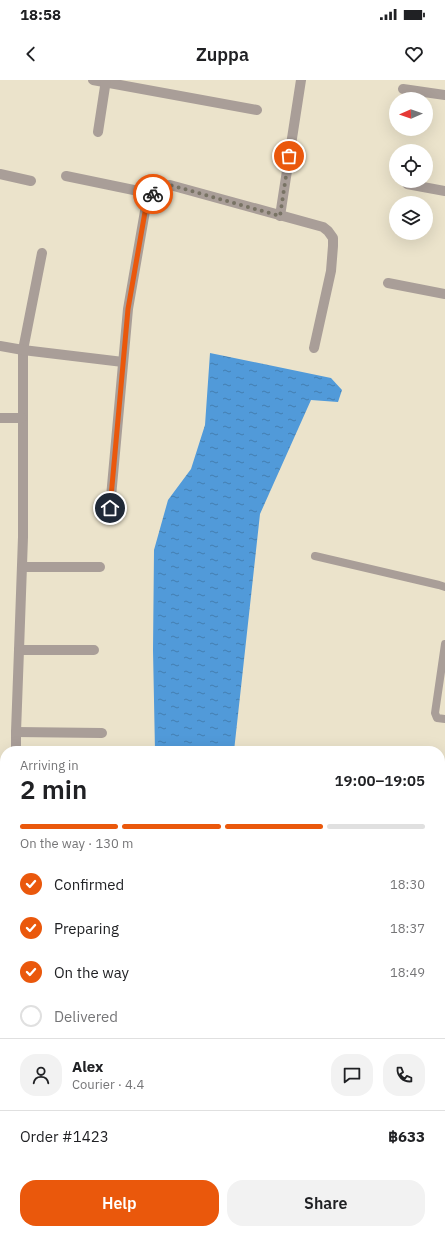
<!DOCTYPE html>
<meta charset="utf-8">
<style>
body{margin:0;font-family:"IBM Plex Sans",sans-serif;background:#f2f2f2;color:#202124;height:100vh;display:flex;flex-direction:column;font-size:15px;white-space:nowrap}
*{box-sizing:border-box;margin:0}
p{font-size:13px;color:#757577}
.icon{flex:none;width:22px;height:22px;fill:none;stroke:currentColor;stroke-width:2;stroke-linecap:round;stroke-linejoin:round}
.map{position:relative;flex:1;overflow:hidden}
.details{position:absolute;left:0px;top:666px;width:445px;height:488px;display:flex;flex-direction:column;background:#fff;border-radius:16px 16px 0 0;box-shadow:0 4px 16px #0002}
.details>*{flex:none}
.needle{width:26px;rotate:268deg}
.buttons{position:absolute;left:389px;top:12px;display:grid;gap:8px}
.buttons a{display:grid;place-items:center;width:44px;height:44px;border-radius:50%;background:#fff;box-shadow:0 4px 16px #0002;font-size:20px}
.pin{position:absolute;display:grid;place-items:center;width:34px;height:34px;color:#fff;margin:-17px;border:2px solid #fff;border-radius:50%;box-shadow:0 1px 4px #0007}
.courier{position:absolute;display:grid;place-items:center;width:40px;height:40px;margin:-20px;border:3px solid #ea580c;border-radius:50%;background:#fff;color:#222;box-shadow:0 1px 5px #0007}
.overview em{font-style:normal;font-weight:600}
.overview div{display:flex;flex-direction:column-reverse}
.overview{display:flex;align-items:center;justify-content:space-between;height:68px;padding:0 20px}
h1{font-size:26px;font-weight:600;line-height:30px}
.bar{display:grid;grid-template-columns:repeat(4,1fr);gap:6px 4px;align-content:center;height:48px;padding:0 20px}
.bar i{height:5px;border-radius:3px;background:#e0e0e0}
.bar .selected{background:#ea580c}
.bar p{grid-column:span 4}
.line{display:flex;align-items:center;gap:10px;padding:0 20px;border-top:1px solid #e0e0e0}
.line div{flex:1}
.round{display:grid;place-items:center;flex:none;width:42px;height:42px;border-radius:16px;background:#f2f2f2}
ol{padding:0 20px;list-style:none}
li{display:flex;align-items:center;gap:12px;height:44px}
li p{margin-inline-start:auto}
li .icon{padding:4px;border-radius:50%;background:#ea580c;color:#fff;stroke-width:4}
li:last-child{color:#757577}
li i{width:22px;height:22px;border:2px solid #e0e0e0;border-radius:50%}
.action{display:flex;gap:8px;margin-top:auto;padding:8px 20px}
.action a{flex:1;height:46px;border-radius:16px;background:#ea580c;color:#fff;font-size:16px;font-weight:600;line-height:46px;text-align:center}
.action a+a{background:#f2f2f2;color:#202124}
.status{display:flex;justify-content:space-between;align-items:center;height:28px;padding:0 20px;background:#fff;direction:ltr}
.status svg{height:11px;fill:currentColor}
header{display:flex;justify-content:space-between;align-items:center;height:52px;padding:0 20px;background:#fff;font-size:18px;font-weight:600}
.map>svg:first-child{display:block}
.water{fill:url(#water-ripples)}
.building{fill:url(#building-hatch)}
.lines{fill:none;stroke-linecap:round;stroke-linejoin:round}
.lane{stroke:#a99e98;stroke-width:8}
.street{stroke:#a99e98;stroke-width:10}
.done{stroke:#787364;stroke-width:4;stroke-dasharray:0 7.2}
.route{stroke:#ea580c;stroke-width:5}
</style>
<div class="status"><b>18:58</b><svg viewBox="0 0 49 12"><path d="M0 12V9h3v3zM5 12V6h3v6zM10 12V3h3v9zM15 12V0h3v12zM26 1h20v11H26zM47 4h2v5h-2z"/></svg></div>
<header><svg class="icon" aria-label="back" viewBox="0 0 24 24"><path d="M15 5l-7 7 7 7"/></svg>Zuppa<svg class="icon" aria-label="heart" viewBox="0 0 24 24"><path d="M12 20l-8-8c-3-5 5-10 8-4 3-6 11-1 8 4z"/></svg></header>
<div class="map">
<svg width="445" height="1154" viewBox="0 0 445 1154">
<defs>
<pattern id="water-ripples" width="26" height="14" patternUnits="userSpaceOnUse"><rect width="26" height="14" fill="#519ad9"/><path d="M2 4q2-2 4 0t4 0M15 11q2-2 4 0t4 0" fill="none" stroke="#447eb0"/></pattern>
<pattern id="building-hatch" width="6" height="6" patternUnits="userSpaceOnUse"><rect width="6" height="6" fill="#dbbd5f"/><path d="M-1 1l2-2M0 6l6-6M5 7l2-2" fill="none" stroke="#b39a4f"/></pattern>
</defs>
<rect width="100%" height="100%" fill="#ebe3cb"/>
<g class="water">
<path d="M210 273 331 298 342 310 338 322 311 320 260 434 234 671H155L153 570 154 470 168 420 191 389 205 345Z"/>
<path d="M440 705 445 706V908L440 904Z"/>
</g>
<path class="building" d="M152 1149H344V1154H153Z"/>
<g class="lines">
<g class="lane">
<path d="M315 476 439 505 445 507"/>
<path d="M445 564 435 633 437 638 445 639"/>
<path d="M0 991H5"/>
<path d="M440 1000 445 1006"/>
<path d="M440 1074 445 1068"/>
<path d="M138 1149V1154"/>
<path d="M389 1154 392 1149"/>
</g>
<g class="street">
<path d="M93 0 257 30"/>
<path d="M403 9 445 15"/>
<path d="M98 52 106 0"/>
<path d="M0 94 31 101"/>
<path d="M66 96 153 114"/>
<path d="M407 104 445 111"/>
<path d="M280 136 301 0"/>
<path d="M42 173 23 270V457L19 570H94"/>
<path d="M388 203 445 214"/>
<path d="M0 266 23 270 123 282"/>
<path d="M0 338H22"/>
<path d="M110 428 128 229 145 131C149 117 155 108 170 105L323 147 328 151 333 158V166L331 191 314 268"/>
<path d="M22 487H100"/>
<path d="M16 652 102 653"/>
<path d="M16 671V652L19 570"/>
<path d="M0 939 5 938"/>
</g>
</g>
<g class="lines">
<path class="done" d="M153 114 163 106 170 105 280 136 289 76"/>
<path class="route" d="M110 428 128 229 145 132 148 122 153 114"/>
</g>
</svg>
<div class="buttons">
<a><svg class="needle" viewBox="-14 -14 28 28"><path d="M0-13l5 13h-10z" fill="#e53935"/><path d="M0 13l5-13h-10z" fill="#757577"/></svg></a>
<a><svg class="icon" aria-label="locate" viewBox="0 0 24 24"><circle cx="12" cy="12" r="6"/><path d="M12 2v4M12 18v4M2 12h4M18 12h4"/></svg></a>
<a><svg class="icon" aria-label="layers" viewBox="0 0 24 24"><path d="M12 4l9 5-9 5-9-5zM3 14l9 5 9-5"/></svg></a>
</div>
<div class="pin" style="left:289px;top:76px;background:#ea580c"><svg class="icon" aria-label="bag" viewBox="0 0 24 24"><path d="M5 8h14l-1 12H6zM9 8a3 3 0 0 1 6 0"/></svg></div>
<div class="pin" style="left:110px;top:428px;background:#1f2937"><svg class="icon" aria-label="home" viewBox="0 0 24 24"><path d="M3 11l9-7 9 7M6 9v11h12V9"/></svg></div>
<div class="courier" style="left:153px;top:114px"><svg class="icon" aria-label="bike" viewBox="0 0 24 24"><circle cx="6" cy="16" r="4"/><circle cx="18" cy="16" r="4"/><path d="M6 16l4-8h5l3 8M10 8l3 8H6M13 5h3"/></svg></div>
<section class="details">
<div class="overview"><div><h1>2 min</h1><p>Arriving in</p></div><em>19:00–19:05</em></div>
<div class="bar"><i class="selected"></i><i class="selected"></i><i class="selected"></i><i></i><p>On the way · 130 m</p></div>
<ol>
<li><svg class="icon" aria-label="check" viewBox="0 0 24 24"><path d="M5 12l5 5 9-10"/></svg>Confirmed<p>18:30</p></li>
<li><svg class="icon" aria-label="check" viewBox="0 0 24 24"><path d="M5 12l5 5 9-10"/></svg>Preparing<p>18:37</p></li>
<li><svg class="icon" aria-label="check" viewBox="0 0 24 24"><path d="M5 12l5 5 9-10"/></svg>On the way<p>18:49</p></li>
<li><i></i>Delivered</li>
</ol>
<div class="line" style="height:72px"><a class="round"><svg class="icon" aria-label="person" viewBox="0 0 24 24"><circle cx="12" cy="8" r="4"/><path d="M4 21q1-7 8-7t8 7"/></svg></a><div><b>Alex</b><p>Courier · 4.4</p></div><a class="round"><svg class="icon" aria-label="chat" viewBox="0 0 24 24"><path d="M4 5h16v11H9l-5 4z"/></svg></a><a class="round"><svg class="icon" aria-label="phone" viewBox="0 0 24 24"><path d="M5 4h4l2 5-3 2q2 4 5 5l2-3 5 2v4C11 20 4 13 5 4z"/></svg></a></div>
<div class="line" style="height:52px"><div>Order #1423</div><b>฿633</b></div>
<div class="action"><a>Help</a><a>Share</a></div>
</section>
</div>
